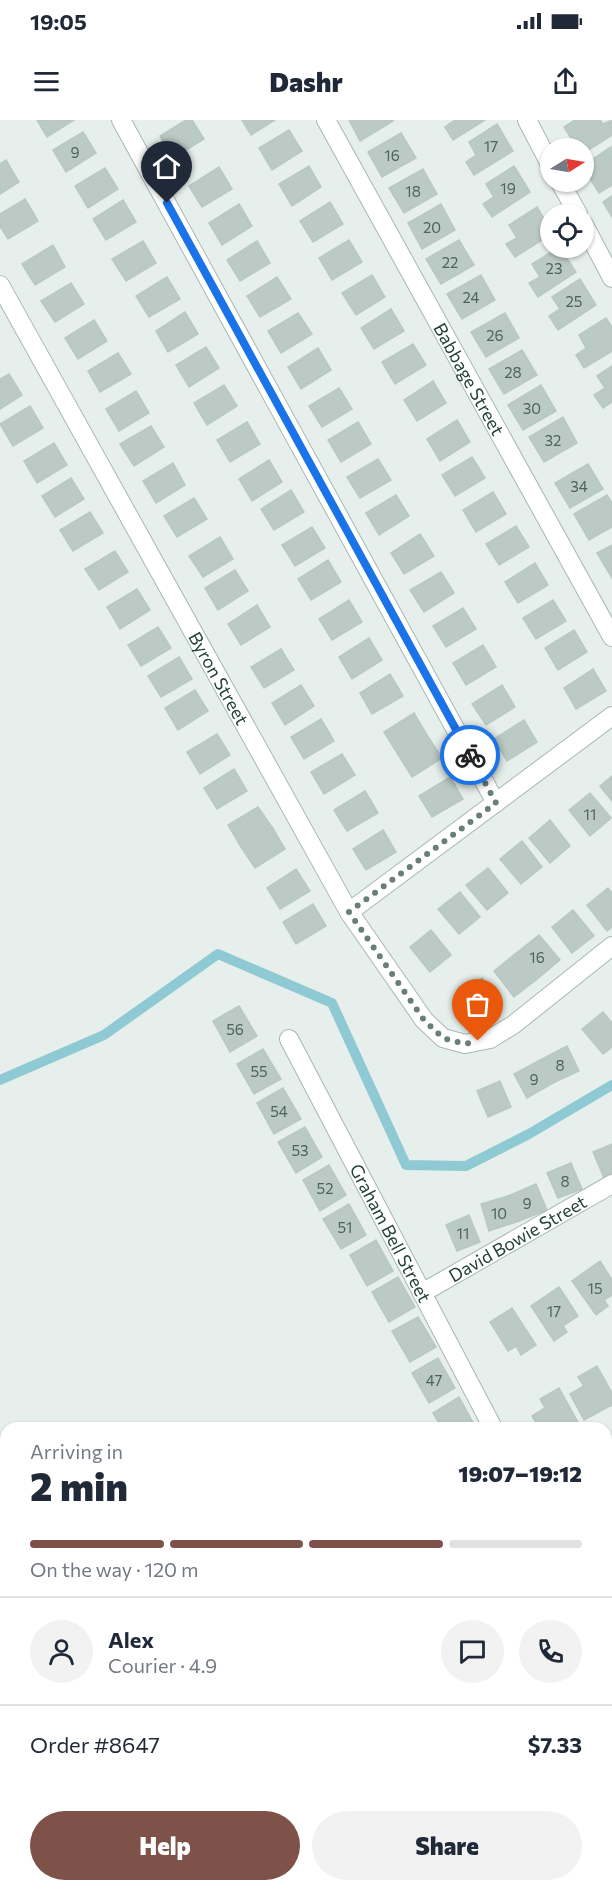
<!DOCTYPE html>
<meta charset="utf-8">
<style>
body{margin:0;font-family:Commissioner,sans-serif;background:#f2f2f3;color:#1f2937;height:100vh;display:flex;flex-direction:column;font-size:22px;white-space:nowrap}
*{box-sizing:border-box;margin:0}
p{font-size:20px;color:#747a83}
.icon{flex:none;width:33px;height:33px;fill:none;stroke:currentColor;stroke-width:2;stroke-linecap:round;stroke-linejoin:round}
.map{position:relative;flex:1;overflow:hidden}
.drawer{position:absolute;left:0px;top:1302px;width:612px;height:470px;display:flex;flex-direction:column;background:#fff;border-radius:18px 18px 0 0;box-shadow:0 2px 4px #0004}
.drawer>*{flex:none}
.needle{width:39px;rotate:79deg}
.buttons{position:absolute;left:540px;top:18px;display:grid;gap:12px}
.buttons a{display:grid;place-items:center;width:54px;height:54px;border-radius:50%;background:#fff;box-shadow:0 2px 4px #0004;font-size:30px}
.pin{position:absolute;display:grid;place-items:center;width:51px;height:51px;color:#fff;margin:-62px -26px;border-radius:50% 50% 50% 0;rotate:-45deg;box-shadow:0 0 6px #0007}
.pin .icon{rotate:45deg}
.courier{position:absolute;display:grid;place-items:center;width:60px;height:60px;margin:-30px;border:4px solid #1a73e8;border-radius:50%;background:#fff;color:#222;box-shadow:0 2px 8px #0007}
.head em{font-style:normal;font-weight:800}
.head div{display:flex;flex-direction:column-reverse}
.head{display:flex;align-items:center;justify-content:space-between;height:102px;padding:0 30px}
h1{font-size:39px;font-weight:800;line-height:45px}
.bar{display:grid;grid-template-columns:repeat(4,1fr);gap:9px 6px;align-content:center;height:72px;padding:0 30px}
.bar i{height:8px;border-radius:4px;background:#e0e1e3}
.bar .active{background:#7f5249}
.bar p{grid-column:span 4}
.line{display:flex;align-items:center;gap:15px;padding:0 30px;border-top:2px solid #e0e1e3}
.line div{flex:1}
.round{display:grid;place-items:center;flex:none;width:63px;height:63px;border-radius:32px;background:#f2f2f3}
.primary-button{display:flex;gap:12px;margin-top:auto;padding:12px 30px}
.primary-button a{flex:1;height:69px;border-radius:36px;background:#7f5249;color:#fff;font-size:24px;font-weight:800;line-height:69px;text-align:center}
.primary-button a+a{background:#f2f2f3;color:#1f2937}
.status{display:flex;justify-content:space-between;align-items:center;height:42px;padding:0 30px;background:#fff;direction:ltr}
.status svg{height:16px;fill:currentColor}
header{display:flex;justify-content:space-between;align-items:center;height:78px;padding:0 30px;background:#fff;font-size:27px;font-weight:800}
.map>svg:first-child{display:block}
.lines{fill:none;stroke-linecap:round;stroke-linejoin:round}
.stream{stroke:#8ec9d4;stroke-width:10}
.building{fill:#bbcac4;stroke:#b8c9c2;stroke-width:1.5}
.minor-casing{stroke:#a8b8b2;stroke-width:20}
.minor{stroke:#fff;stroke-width:18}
.done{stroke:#687f78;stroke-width:6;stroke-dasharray:0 10.8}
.route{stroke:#1a73e8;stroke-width:8}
.labels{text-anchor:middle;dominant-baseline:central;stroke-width:6;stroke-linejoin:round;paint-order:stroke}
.number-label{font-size:15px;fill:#4a645c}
.street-label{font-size:18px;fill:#24423a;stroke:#f7fbf9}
</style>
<div class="status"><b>19:05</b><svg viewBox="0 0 49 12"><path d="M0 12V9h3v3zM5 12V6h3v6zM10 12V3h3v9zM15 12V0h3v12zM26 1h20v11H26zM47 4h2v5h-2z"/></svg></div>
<header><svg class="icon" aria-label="menu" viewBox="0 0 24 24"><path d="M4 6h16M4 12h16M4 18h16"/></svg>Dashr<svg class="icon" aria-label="share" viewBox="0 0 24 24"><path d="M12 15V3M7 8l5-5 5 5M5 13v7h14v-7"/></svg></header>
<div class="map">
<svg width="612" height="1771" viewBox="0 0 612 1771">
<rect width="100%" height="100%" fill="#e6efeb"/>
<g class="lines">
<path class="stream" d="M0 960 104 915 218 834 332 883 406 1045 466 1046 529 1014 612 965"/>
</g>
<g class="building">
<path d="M37 0H74L47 17Z"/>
<path d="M186 0H192L204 19 173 38 160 16Z"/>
<path d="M242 0H275L251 15Z"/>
<path d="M349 0H393V1L360 21Z"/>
<path d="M455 0H485L453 20 445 7Z"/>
<path d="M575 0H600L603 4 612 0V15L584 33V28H577L564 7Z"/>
<path d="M497 4 513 31 474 55 466 42 476 35 469 22Z"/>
<path d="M289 10 302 31 272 50 259 28Z"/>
<path d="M83 12 96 33 66 52 53 30Z"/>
<path d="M401 13 416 38 382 57 368 32Z"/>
<path d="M611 27 612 65 599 73 584 49V45Z"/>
<path d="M6 40 19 62 0 74V44Z"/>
<path d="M309 46 321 67 292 86 279 64Z"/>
<path d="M514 46 530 72 492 97 483 84 494 77 486 64Z"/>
<path d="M219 47 232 69 202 87 189 66Z"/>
<path d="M105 48 118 69 88 88 75 66Z"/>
<path d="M423 49 437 74 404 93 389 68Z"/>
<path d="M612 76V97L603 82Z"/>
<path d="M25 79 38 101 8 119 0 106V94Z"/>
<path d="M123 80 136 102 106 120 93 99Z"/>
<path d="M330 82 343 104 313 122 300 101Z"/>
<path d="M239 84 252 106 222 125 209 103Z"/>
<path d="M441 84 455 110 422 129 408 103Z"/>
<path d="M537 87 550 109V115L515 137 506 124 517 118 509 105Z"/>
<path d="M349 120 362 142 332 160 319 138Z"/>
<path d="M459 120 474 145 441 164 426 139Z"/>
<path d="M143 121 156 143 126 161 112 139Z"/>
<path d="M257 121 270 143 240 161 227 140Z"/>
<path d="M53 125 65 147 35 165 22 144Z"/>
<path d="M558 128H560L576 152 538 177 529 163 540 157 532 144Z"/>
<path d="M372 155 385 177 356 195 342 173Z"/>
<path d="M481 155 495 180 462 199 447 174Z"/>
<path d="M167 157 180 179 149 197 136 176Z"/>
<path d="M277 157 291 179 260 197 247 176Z"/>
<path d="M580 159 596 185 558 210 549 196 560 189 552 177Z"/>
<path d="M71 163 84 184 55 202 41 181Z"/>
<path d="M391 189 404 211 374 229 361 208Z"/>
<path d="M185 192 198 214 168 232 156 211Z"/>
<path d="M298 193 312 214 281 233 268 211Z"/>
<path d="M505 193 519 218 486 237 471 212Z"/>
<path d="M606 198 612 207V231L584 248 576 235 586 228 579 215Z"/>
<path d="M94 200 107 221 78 239 65 218Z"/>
<path d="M413 224 426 245 395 264 382 242Z"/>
<path d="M206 227 219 248 189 267 176 245Z"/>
<path d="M318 228 331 250 301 269 288 247Z"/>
<path d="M522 230 537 255 504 274 489 249Z"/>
<path d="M118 233 131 254 100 272 88 251Z"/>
<path d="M612 246V282L603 288 594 275 605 268 597 256Z"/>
<path d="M9 254 22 275 0 289V259Z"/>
<path d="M433 261 446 283 417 301 404 280Z"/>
<path d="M224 265 237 286 207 305 194 283Z"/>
<path d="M541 265 556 291 523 310 508 285Z"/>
<path d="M339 268 352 289 322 307 309 286Z"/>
<path d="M136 271 149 293 119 311 106 289Z"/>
<path d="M30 286 43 308 13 326 0 304Z"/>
<path d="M563 297 577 323 544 342 529 317Z"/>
<path d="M457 300 470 322 440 341 427 319Z"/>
<path d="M247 302 260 324 230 342 217 320Z"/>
<path d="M358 302 371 324 341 342 328 320Z"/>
<path d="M151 306 164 327 134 346 120 324Z"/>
<path d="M54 323 67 345 37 363 24 341Z"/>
<path d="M472 337 485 358 455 376 442 355Z"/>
<path d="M378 339 391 360 360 378 347 357Z"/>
<path d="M269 340 282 362 252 381 239 359Z"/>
<path d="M173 343 185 365 156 383 143 361Z"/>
<path d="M588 344 603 369 570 388 555 363Z"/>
<path d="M71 358 84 379 55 397 42 376Z"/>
<path d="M291 370 304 392 274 410 261 389Z"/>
<path d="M493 372 506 394 476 412 463 390Z"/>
<path d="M396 375 409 396 379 415 366 393Z"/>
<path d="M607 375 612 383V407L589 420 574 394Z"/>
<path d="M194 378 207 399 177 417 164 396Z"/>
<path d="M90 392 103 413 73 431 60 410Z"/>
<path d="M516 406 529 427 499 445 486 424Z"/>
<path d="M312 407 325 428 295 446 282 425Z"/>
<path d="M420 414 434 436 404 454 391 433Z"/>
<path d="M220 417 233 439 203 457 189 436Z"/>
<path d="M612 425V458L597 433Z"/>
<path d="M115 431 128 452 99 470 85 449Z"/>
<path d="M328 440 341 462 311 480 298 459Z"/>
<path d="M535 443 548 465 518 483 505 462Z"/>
<path d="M235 450 248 471 218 490 205 468Z"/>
<path d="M441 452 454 473 424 492 410 470Z"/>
<path d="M137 469 150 490 120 509 107 487Z"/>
<path d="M349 480 362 502 332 520 319 499Z"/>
<path d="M553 480 566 501 536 519 523 498Z"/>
<path d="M257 485 270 507 241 525 228 504Z"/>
<path d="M463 488 476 509 446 527 433 506Z"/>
<path d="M158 507 171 528 141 546 128 525Z"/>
<path d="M574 510 587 532 558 550 545 528Z"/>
<path d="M369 518 382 540 352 559 339 537Z"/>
<path d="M483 525 496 547 466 565 453 543Z"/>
<path d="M281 529 294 550 264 568 251 547Z"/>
<path d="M179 537 192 559 161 577 148 556Z"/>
<path d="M593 549 606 571 576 589 564 568Z"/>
<path d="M390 554 403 576 372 594 360 573Z"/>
<path d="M301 565 314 586 285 605 272 583Z"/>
<path d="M502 565 515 587 486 605 472 584Z"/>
<path d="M195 570 208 591 178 610 165 588Z"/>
<path d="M414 593 427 615 397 633 384 612Z"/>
<path d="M321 599 334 621 304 639 291 617Z"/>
<path d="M524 600 537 622 507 641 494 619Z"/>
<path d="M217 614 230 635 200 654 187 632Z"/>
<path d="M427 615 442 638 412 657 397 633Z"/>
<path d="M342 634 355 655 324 674 311 652Z"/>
<path d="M234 649 247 671 217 689 204 668Z"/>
<path d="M612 656V681L600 666Z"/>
<path d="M450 657 463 679 432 697 419 676Z"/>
<path d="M365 671 378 693 347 711 334 690Z"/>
<path d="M590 673 611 698 590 716 569 690Z"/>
<path d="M258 687 272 707 241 727 228 705Z"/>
<path d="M550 700 570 726 550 743 529 718Z"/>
<path d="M272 707 285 729 255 748 241 727Z"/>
<path d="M383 710 396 732 366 750 353 729Z"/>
<path d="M522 721 542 747 521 764 500 739Z"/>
<path d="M488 748 508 773 487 790 466 765Z"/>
<path d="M296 749 310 771 280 789 267 768Z"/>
<path d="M608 768 612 773V807L607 811 587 785Z"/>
<path d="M460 772 480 797 459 814 438 789Z"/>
<path d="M313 784 326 806 296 824 283 802Z"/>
<path d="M573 790 594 816 572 833 552 807Z"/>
<path d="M431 810 451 835 430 852 410 827Z"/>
<path d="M539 815 560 840 536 860 515 834Z"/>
<path d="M515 834 536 860 514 877 494 851Z"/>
<path d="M482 858 502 884 481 901 460 876Z"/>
<path d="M239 886 257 916 230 932 213 901Z"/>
<path d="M603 892 612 903V927L603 934 582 909Z"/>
<path d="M567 926 579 951 553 963 540 940Z"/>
<path d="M263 929 281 959 254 974 237 944Z"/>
<path d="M540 940 553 963 527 978 514 954Z"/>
<path d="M500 961 511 987 488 997 477 971Z"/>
<path d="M283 968 301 999 274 1014 257 983Z"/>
<path d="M305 1007 322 1037 296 1053 278 1022Z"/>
<path d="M612 1024V1055L604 1058 593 1032Z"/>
<path d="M571 1043 582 1069 558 1078 547 1053Z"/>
<path d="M329 1045 346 1075 320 1091 303 1060Z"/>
<path d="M536 1064 547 1090 519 1101 508 1076Z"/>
<path d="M508 1076 519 1101 489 1111 481 1084Z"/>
<path d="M349 1084 366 1115 341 1129 323 1099Z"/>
<path d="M469 1095 480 1122 457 1131 446 1105Z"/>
<path d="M376 1120 393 1151 367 1166 350 1135Z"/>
<path d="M600 1141 612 1160V1175L604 1180 608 1186 596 1195 572 1161Z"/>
<path d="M398 1157 415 1187 389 1202 372 1172Z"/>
<path d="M559 1167 578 1196 563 1206 567 1212 554 1221 531 1186Z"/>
<path d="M512 1188 536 1225 521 1235 516 1226 508 1231 490 1202Z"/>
<path d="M418 1197 436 1227 410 1242 392 1211Z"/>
<path d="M438 1238 455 1268 429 1283 412 1253Z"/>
<path d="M597 1246 612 1273V1285L584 1300 570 1274 584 1266 578 1257Z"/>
<path d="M559 1268 579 1304 572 1308H539L532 1296 545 1288 540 1279Z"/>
<path d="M459 1277 476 1308H442L433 1293Z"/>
<path d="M612 1413V1445L606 1438V1418Z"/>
<path d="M609 1572 612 1578V1610L606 1614V1573Z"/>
</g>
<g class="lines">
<g class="minor-casing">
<g id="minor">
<path d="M121 0 496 683"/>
<path id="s1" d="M326 0 612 517"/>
<path d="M527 0 550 44"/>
<path d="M560 62 578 94"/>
<path d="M584 105 612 158"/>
<path id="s2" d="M0 165 349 792 424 900 443 918 465 924 490 919 513 905 612 826"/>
<path d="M349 792 612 596"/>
<path id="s3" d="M289 919 493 1308"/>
<path id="s4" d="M422 1173 612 1064"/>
<path d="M606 1339 612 1334"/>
<path d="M606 1521 612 1533"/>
</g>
</g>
<use href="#minor" class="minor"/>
</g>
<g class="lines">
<path class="done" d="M470 635 496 683 349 792 424 900 443 918 465 924 478 921"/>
<path class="route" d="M167 83 470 635"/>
</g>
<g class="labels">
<g class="number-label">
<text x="491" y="26">17</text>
<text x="75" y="32">9</text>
<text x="392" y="35">16</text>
<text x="508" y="68">19</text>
<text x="413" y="71">18</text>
<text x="432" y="107">20</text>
<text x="450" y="142">22</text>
<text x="554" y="148">23</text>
<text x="471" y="177">24</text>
<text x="574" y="181">25</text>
<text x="495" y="215">26</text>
<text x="513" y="252">28</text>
<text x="532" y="288">30</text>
<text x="553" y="320">32</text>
<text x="579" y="366">34</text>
<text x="590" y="694">11</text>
<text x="537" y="837">16</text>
<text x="235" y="909">56</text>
<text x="560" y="945">8</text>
<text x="259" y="951">55</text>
<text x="534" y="959">9</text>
<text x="279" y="991">54</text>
<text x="300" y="1030">53</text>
<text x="565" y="1061">8</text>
<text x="325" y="1068">52</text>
<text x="527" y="1083">9</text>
<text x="499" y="1093">10</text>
<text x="345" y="1107">51</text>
<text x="463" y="1113">11</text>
<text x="595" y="1168">15</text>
<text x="554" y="1191">17</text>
<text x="434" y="1260">47</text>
</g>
<g class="street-label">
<text stroke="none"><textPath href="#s1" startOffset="296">Babbage Street</textPath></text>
<text stroke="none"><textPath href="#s2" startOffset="450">Byron Street</textPath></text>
<text stroke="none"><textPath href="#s3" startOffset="219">Graham Bell Street</textPath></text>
<text stroke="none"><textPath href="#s4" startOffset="110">David Bowie Street</textPath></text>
</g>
</g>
</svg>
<div class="buttons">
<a><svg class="needle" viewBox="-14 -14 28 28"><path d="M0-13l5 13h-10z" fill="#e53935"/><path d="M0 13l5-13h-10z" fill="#747a83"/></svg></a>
<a><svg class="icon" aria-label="locate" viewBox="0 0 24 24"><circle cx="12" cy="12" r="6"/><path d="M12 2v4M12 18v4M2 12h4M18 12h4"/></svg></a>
</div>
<div class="pin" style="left:478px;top:921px;background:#ea580c"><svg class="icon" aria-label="bag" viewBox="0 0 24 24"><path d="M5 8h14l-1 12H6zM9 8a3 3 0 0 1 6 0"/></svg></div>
<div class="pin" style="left:167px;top:83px;background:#1f2937"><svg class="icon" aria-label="home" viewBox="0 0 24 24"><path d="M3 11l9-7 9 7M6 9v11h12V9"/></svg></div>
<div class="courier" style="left:470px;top:635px"><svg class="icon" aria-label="bike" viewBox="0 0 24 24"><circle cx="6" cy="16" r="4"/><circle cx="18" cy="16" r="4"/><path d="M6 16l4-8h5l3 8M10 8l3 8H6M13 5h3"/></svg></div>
<section class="drawer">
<div class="head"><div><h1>2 min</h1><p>Arriving in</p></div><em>19:07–19:12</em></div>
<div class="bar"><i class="active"></i><i class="active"></i><i class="active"></i><i></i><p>On the way · 120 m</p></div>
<div class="line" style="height:108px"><a class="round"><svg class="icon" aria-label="person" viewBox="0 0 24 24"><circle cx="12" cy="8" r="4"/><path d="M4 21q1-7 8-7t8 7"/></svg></a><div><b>Alex</b><p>Courier · 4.9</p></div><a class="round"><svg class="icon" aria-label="chat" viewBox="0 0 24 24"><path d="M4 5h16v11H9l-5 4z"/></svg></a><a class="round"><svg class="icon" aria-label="phone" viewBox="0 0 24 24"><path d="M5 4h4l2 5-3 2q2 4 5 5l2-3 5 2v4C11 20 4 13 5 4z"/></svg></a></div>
<div class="line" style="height:78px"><div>Order #8647</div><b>$7.33</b></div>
<div class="primary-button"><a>Help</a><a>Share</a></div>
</section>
</div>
